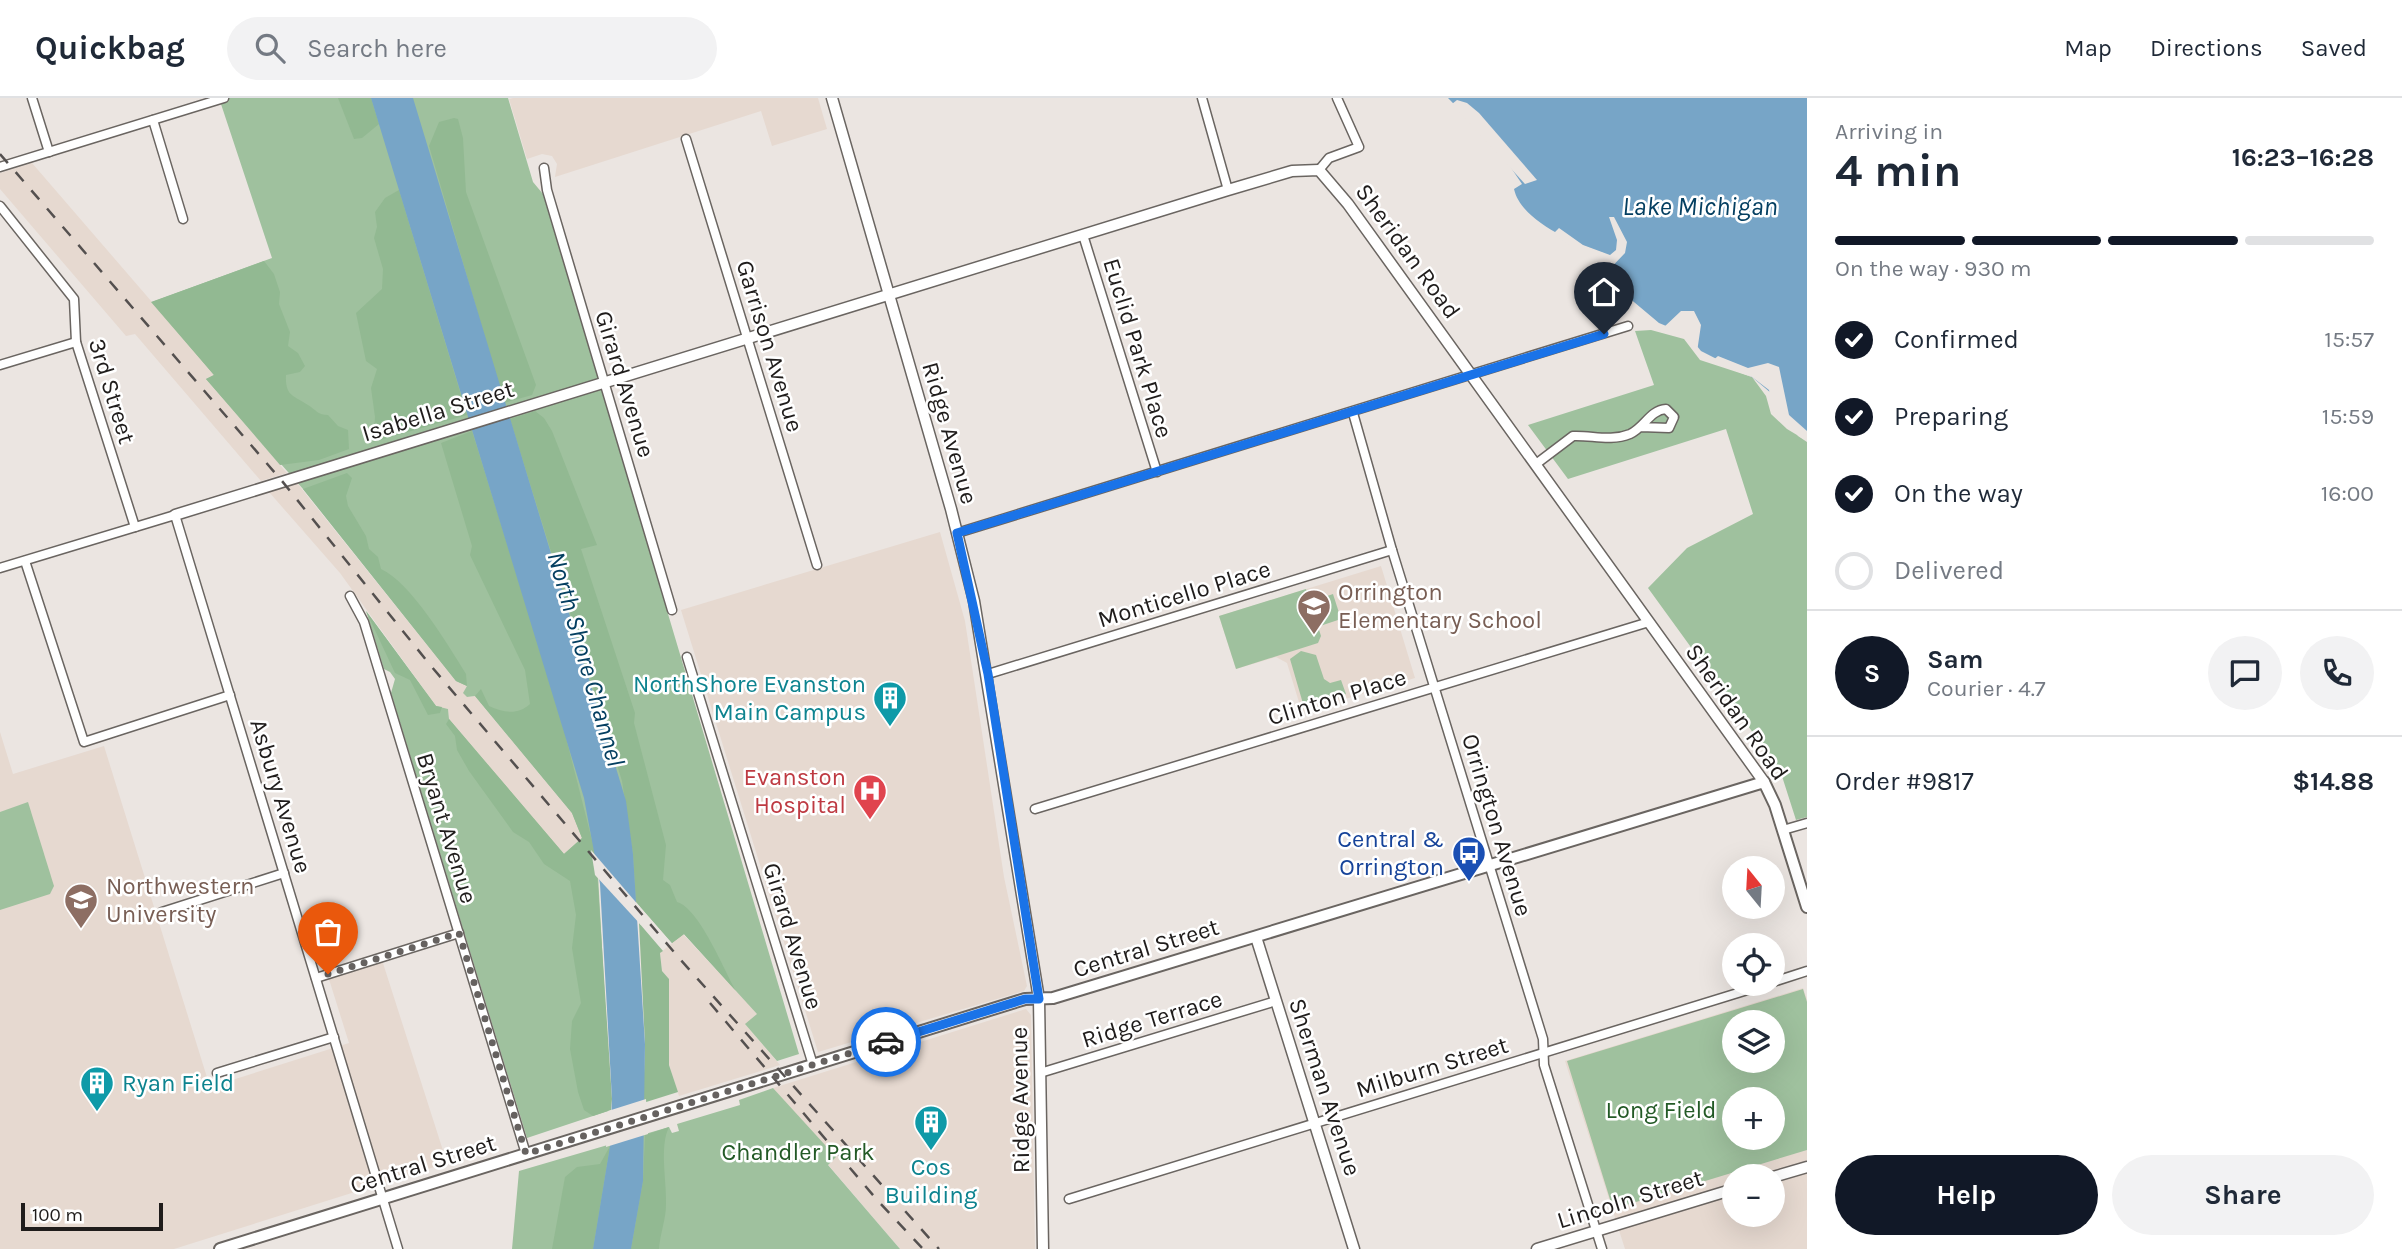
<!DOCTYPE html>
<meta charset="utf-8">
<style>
body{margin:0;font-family:Karla,sans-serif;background:#f2f2f3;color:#1f2937;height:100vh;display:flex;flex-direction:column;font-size:26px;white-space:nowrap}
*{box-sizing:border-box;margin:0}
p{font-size:23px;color:#747a83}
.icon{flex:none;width:38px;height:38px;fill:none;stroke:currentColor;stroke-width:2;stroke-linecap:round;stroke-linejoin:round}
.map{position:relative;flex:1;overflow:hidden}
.panel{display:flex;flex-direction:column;background:#fff;width:595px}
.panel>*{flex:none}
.needle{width:46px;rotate:342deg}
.buttons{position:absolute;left:1722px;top:758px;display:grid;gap:14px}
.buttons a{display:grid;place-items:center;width:63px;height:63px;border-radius:50%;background:#fff;box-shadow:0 7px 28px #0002;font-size:35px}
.scale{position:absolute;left:21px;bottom:18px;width:142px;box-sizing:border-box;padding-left:7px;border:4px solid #1f1c1b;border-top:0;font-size:19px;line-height:24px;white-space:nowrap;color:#1f1c1b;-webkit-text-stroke:5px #fff;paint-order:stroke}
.pin{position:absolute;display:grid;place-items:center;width:60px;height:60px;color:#fff;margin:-72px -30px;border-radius:50% 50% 50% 0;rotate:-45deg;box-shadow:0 0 7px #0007}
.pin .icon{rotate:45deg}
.courier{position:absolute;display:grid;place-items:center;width:70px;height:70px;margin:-35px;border:5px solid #1a73e8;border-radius:50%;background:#fff;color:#222;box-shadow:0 2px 9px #0007}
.headline em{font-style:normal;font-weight:700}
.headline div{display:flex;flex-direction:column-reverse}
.headline{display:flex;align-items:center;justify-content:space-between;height:119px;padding:0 28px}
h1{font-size:46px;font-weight:700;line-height:52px}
.bar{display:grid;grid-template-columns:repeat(4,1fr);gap:10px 7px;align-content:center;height:84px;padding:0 28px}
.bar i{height:9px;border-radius:5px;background:#e0e1e3}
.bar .current{background:#111827}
.bar p{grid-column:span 4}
.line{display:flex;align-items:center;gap:18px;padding:0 28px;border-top:2px solid #e0e1e3}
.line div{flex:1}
.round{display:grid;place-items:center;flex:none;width:74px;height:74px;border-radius:37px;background:#f2f2f3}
ol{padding:0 28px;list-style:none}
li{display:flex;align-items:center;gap:21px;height:77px}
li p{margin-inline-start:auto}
li .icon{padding:7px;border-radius:50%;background:#111827;color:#fff;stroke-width:4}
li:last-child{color:#747a83}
li i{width:38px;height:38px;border:4px solid #e0e1e3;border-radius:50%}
.action{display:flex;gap:14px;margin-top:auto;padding:14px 28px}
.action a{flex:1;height:80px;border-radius:42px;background:#111827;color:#fff;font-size:28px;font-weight:700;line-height:80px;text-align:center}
.action a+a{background:#f2f2f3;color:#1f2937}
header{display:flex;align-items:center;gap:42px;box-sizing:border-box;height:98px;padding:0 35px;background:#fff;border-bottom:2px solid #e0e1e3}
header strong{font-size:33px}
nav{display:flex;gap:38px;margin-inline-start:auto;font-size:24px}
.search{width:490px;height:63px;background:#f2f2f3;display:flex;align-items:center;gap:18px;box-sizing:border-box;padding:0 24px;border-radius:38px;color:#747a83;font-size:26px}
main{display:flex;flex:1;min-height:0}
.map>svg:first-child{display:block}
.built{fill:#e6d9d0;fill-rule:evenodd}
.green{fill:#9fc19e;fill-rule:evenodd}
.forest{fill:#92b992}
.water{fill:#77a5c7}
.pier{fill:#ebe5e1}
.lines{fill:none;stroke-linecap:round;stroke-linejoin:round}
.minor-casing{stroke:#6a6561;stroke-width:11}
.tertiary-casing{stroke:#6a6561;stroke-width:13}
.secondary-casing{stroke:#6a6561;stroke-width:14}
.minor{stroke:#fff;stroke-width:8}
.tertiary{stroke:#fff;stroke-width:10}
.secondary{stroke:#fff;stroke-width:10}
.rail{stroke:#54504f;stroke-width:2.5;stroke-dasharray:12 12;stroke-linecap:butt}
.done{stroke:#666260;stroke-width:7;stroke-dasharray:0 12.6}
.route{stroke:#1a73e8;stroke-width:9}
.labels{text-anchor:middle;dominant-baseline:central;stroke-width:5;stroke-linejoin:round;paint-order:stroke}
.street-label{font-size:24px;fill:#1f1c1b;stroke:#fff}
.education-label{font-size:24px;fill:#785e54;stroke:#fff;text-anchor:start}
.culture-label{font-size:24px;fill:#0d838f;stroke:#fff;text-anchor:end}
.health-label{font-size:24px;fill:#be3a42;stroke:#fff;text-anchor:end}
.transit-label{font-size:24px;fill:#164399;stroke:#fff;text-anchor:end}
.park-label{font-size:24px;fill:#235a26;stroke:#fff}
.water-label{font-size:26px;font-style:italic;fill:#043f61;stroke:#fff}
</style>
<header>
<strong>Quickbag</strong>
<div class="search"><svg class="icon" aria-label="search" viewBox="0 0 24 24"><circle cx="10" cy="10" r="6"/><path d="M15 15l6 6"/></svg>Search here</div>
<nav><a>Map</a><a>Directions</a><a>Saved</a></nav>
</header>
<main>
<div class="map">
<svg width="1807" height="1151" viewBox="0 0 1807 1151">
<rect width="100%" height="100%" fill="#ebe5e1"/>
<g class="built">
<path d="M513 0H818L827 31 772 48 761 13 555 79 557 66 552 58 542 56 527 61 509 1Z"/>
<path d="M32 65 215 277 206 281 287 375 261 383 135 236 126 238 0 91V75Z"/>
<path d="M297 385 456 583 467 588V599L475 598 572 715 582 740 564 757 449 621 448 611 436 608 340 475 269 394Z"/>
<path d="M940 434 965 523 1004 779 1027 888 1024 893 818 954 681 512Z"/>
<path d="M1381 468 1415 580 1302 614 1287 565 1276 559 1236 571 1219 518Z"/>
<path d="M0 634 13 676 104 648 210 989 349 945 328 878 382 862 447 1065 174 1151H0Z"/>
<path d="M683 836 758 916 746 927 780 967 679 998 669 967V881L662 873 660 855Z"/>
<path d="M1803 890 1807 901V1151H1625L1565 963ZM1734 924H1773V962H1734ZM1734 1001H1773V1040H1734ZM1734 1078H1773V1116H1734Z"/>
<path d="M1026 911 1031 917 1035 1151H900L773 1002 779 997 773 990Z"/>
</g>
<g class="green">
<path d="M219 0H508L533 84 543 96 799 956 777 963 745 926 757 916 684 836 672 845 597 759 611 1012 527 1040 391 595 395 581 390 574 384 571 366 513 436 608 448 611 449 621 564 756 582 740 572 715 475 598 467 599 463 595 467 588 456 583 303 391 206 281 214 277 152 204 272 160Z"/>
<path d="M1651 232 1684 241 1700 262 1752 279 1766 298 1771 316 1787 331 1807 343V719L1796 722 1780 672 1648 490 1687 450 1753 416 1726 331 1568 381 1528 327 1654 287 1635 233Z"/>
<path d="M1306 491 1321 538 1318 545 1236 571 1219 518Z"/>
<path d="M1333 496 1341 521 1320 528 1313 503Z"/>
<path d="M1301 553 1316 557 1324 581 1330 585 1341 582 1346 596 1304 609 1290 561Z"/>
<path d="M28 704 54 788 50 796 0 812V714Z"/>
<path d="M1803 891 1807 904V1052L1613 1111 1567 963ZM1734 924H1773V962H1734ZM1734 1001H1773V1040H1734Z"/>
<path d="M773 990 836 1059 828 1067 900 1151H512L519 1073 669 1029 672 1035 679 1033 677 1026 740 1007 739 1002Z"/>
</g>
<g class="forest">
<path d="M338 0H371L379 26 362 40 354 41Z"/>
<path d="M454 20 458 21 463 40 466 94 536 287 532 297 504 305 429 48 439 24Z"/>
<path d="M399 92 467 317 373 344 375 319 371 290 377 271 366 263 356 215 382 191 383 171 374 140 377 129 375 114 385 100Z"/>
<path d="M264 163 274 176 280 194 279 206 290 234 288 248 298 255 305 268 300 274 286 277C285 299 294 297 308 307 316 312 318 317 328 317L338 328 348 332 349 351 319 362 280 367 206 281 214 277 151 204Z"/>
<path d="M535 313 544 320 552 333 597 447 581 451 635 615 634 625 666 747 663 782 670 787 677 804C699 810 724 872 736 893L684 836 672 845 636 804 633 756 622 683 510 321Z"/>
<path d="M472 333 560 616 596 758 612 1001 611 1012 593 1018 584 1012 578 994 570 951 572 923 581 905 572 850 576 817 570 783 544 766 529 744 513 734 469 673 457 652 455 638 446 626 449 621 564 756 582 740 572 715 475 598 481 591 489 608C503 614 517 618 530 606L525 572 470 457 472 448 444 355 441 345Z"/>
<path d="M347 375 352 380 346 398 348 408 366 438 369 451 378 459 381 471C410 484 447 545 466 576L467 588 456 583 303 391Z"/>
<path d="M366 513 436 608 442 609 440 615 428 617 410 582 395 575Z"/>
<path d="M639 825 663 853 660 855 662 873 669 881V967L678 994 643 1005 645 946Z"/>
<path d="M669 1029C659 1049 667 1083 666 1107 666 1121 660 1136 659 1151H631L643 1083 645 1037Z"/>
<path d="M610 1048 593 1151H552L565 1079 577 1069 600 1066Z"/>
</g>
<g class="water">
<path d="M371 0H413L626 703 633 756 645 946 643 1083 631 1151H593L610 1048 612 1001 600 786 584 700Z"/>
<path d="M1448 0H1807V340L1771 295 1752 279 1701 253 1688 237 1659 225 1603 178 1608 166 1603 155C1574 145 1521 123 1514 91L1522 86 1499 52Z"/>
</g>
<g class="pier">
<path d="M1457 2 1467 5 1479 15 1537 82 1525 86 1452 6Z"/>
<path d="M1609 119H1614L1627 144 1625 155 1603 178 1600 175 1605 166 1601 158 1571 148 1553 136 1559 130 1583 147 1610 157 1616 152 1617 142Z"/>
<path d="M1681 213H1694L1701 227 1697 254 1686 239 1663 230Z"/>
<path d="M1718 258 1748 270 1768 265 1779 269 1789 317 1807 333V344L1798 338 1780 309 1770 299 1769 292 1752 279 1711 264Z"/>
<path d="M591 752 640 809 641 827 595 777Z"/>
<path d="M646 1001 648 1036 606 1049 608 1013Z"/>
</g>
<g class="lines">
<g class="minor-casing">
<g id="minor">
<path d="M32 0 49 54"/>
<path d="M1202 0 1228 92"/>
<path d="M153 22 183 121"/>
<path d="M686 41 817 467"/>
<path d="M0 69 224 0"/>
<path d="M544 70 547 92 672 512"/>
<path d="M1319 72 1329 60 1359 49 1337 0"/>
<path d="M0 108 74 201 76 244 135 429"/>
<path d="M1083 137 1157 374"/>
<path d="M0 267 76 244"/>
<path d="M1353 315 1392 452 1543 941 1544 967 1602 1151"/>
<path d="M1536 366 1573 338C1592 337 1610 344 1630 336 1644 330 1650 312 1666 311L1674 319 1669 330 1641 329"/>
<path d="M957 435 1628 228"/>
<path d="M25 463 84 644 230 597"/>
<path d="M0 470 175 417 398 1151"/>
<path d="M350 498 364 524 526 1056"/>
<path d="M687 559 813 967"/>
<path d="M988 576 1392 452"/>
<path d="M1035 711 1649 524"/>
<path d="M1783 732 1807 725"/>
<path d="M162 814 284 775"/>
<path d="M316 880 459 835"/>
<path d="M1773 884 1807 873"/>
<path d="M217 975 334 939"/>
<path d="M1040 975 1276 903"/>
<path d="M1069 1101 1767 886"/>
</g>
</g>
<g class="tertiary-casing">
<g id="tertiary">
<path d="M832 0 951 411 974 503 1039 901 1043 1151"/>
<path d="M175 417 1228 92 1292 73 1319 72 1348 106 1764 684"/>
<path d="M1256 839 1354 1151"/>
<path d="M1773 1079 1807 1069"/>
<path d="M1537 1151 1734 1091"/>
</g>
</g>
<g class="secondary-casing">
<path id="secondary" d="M220 1151 1025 901 1053 900 1764 684 1775 707 1807 809"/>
</g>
<use href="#minor" class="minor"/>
<use href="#tertiary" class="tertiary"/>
<use href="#secondary" class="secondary"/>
<g class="rail">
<path d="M0 56 282 383 431 568 679 860 939 1151"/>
<path d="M710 905 878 1103 923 1151"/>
</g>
</g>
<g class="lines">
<path class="done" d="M328 876 459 835 526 1056 886 944"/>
<path class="route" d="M886 944 1025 901H1039L988 576 957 435 1604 236"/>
</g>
<defs>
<g id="school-pin" transform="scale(1.75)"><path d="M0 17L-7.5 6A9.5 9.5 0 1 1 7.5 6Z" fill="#8d6e63" stroke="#fff"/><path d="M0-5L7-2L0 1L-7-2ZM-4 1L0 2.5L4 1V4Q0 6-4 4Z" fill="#fff"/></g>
<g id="building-pin" transform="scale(1.75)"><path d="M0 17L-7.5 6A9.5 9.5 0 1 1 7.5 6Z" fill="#0f9aa8" stroke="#fff"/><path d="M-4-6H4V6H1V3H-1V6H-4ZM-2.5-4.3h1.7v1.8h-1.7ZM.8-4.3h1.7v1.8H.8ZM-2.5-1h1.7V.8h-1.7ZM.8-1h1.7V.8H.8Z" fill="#fff"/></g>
<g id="hospital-pin" transform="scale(1.75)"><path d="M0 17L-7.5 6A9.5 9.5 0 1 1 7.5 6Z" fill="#e0444e" stroke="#fff"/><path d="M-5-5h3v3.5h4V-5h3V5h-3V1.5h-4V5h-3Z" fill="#fff"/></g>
<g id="bus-pin" transform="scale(1.75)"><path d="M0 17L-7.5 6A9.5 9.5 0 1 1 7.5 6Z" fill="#1a4fb4" stroke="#fff"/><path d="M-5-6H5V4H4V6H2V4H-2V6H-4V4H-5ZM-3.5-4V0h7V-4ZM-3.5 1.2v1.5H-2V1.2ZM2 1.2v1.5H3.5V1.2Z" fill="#fff"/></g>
<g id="university-pin" transform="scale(1.75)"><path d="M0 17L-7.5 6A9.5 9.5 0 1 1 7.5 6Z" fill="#8d6e63" stroke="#fff"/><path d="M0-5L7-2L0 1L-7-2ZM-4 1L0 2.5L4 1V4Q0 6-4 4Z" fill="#fff"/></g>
</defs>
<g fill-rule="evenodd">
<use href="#school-pin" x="1314" y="508"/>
<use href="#building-pin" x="890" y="600"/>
<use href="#hospital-pin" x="870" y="693"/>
<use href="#bus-pin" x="1469" y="755"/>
<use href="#university-pin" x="81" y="802"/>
<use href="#building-pin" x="97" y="985"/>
<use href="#building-pin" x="931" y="1024"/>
</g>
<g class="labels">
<g class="street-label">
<text transform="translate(1408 153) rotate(54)">Sheridan Road</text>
<text transform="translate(770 248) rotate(73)">Garrison Avenue</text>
<text transform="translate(1138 250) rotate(73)">Euclid Park Place</text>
<text transform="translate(625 286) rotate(73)">Girard Avenue</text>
<text transform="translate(112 293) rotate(73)">3rd Street</text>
<text transform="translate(438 313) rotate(-17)">Isabella Street</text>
<text transform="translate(950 335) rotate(74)">Ridge Avenue</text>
<text transform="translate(1184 496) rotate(-17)">Monticello Place</text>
<text transform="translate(1337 599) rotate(-17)">Clinton Place</text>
<text transform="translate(1737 614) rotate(55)">Sheridan Road</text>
<text transform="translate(281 698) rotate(73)">Asbury Avenue</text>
<text transform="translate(1497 727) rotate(73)">Orrington Avenue</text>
<text transform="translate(447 730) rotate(73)">Bryant Avenue</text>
<text transform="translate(793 838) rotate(73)">Girard Avenue</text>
<text transform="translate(1146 850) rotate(-17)">Central Street</text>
<text transform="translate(1152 921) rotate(-17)">Ridge Terrace</text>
<text transform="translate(1432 969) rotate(-17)">Milburn Street</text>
<text transform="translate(1325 989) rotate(72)">Sherman Avenue</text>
<text transform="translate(1020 1002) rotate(-91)">Ridge Avenue</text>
<text transform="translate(423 1066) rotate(-17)">Central Street</text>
<text transform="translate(1630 1101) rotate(-17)">Lincoln Street</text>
</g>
<g class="education-label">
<text x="1338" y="494">Orrington<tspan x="1338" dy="28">Elementary School</tspan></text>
<text x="106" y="788">Northwestern<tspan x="106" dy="28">University</tspan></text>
</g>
<g class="culture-label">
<text x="866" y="586">NorthShore Evanston<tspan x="866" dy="28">Main Campus</tspan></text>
<text x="122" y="985" text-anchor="start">Ryan Field</text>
<text x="931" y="1069" text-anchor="middle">Cos<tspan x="931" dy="28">Building</tspan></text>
</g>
<g class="health-label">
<text x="846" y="679">Evanston<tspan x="846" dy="28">Hospital</tspan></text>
</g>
<g class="transit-label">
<text x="1444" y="741">Central &amp;<tspan x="1444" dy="28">Orrington</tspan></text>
</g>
<g class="park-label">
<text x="1661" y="1012">Long Field</text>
<text x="798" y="1054">Chandler Park</text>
</g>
<g class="water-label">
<text x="1700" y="108">Lake Michigan</text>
<text transform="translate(586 561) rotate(74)">North Shore Channel</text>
</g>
</g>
</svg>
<div class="buttons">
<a><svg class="needle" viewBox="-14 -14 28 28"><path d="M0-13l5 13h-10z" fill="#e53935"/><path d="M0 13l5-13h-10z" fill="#747a83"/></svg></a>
<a><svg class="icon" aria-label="locate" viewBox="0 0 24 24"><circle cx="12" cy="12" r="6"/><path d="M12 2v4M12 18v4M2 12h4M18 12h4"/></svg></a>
<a><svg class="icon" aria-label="layers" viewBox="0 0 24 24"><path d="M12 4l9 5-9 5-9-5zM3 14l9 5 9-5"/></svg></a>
<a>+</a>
<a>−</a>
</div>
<div class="scale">100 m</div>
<div class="pin" style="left:328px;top:876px;background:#ea580c"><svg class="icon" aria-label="bag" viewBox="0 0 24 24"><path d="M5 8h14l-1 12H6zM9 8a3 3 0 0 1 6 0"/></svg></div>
<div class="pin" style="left:1604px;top:236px;background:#1f2937"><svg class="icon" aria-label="home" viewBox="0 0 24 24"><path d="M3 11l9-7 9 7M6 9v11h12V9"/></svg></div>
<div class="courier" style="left:886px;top:944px"><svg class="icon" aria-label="car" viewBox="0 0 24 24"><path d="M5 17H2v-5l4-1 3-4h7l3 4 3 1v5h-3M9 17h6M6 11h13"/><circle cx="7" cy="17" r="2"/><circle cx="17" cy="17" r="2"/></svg></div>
</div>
<section class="panel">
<div class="headline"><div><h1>4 min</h1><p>Arriving in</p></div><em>16:23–16:28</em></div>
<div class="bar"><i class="current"></i><i class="current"></i><i class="current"></i><i></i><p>On the way · 930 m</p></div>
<ol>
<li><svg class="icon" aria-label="check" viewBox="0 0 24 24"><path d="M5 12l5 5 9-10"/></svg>Confirmed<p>15:57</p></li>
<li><svg class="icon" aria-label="check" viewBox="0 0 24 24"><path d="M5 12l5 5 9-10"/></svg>Preparing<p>15:59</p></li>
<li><svg class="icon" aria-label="check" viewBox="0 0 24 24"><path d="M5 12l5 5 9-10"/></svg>On the way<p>16:00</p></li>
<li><i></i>Delivered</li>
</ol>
<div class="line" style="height:126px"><b class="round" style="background:#111827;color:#fff">S</b><div><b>Sam</b><p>Courier · 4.7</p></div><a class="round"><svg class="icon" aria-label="chat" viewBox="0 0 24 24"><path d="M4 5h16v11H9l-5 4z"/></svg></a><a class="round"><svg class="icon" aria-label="phone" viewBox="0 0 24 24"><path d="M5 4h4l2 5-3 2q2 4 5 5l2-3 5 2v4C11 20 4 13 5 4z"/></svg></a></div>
<div class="line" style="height:91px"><div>Order #9817</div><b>$14.88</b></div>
<div class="action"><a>Help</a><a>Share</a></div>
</section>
</main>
